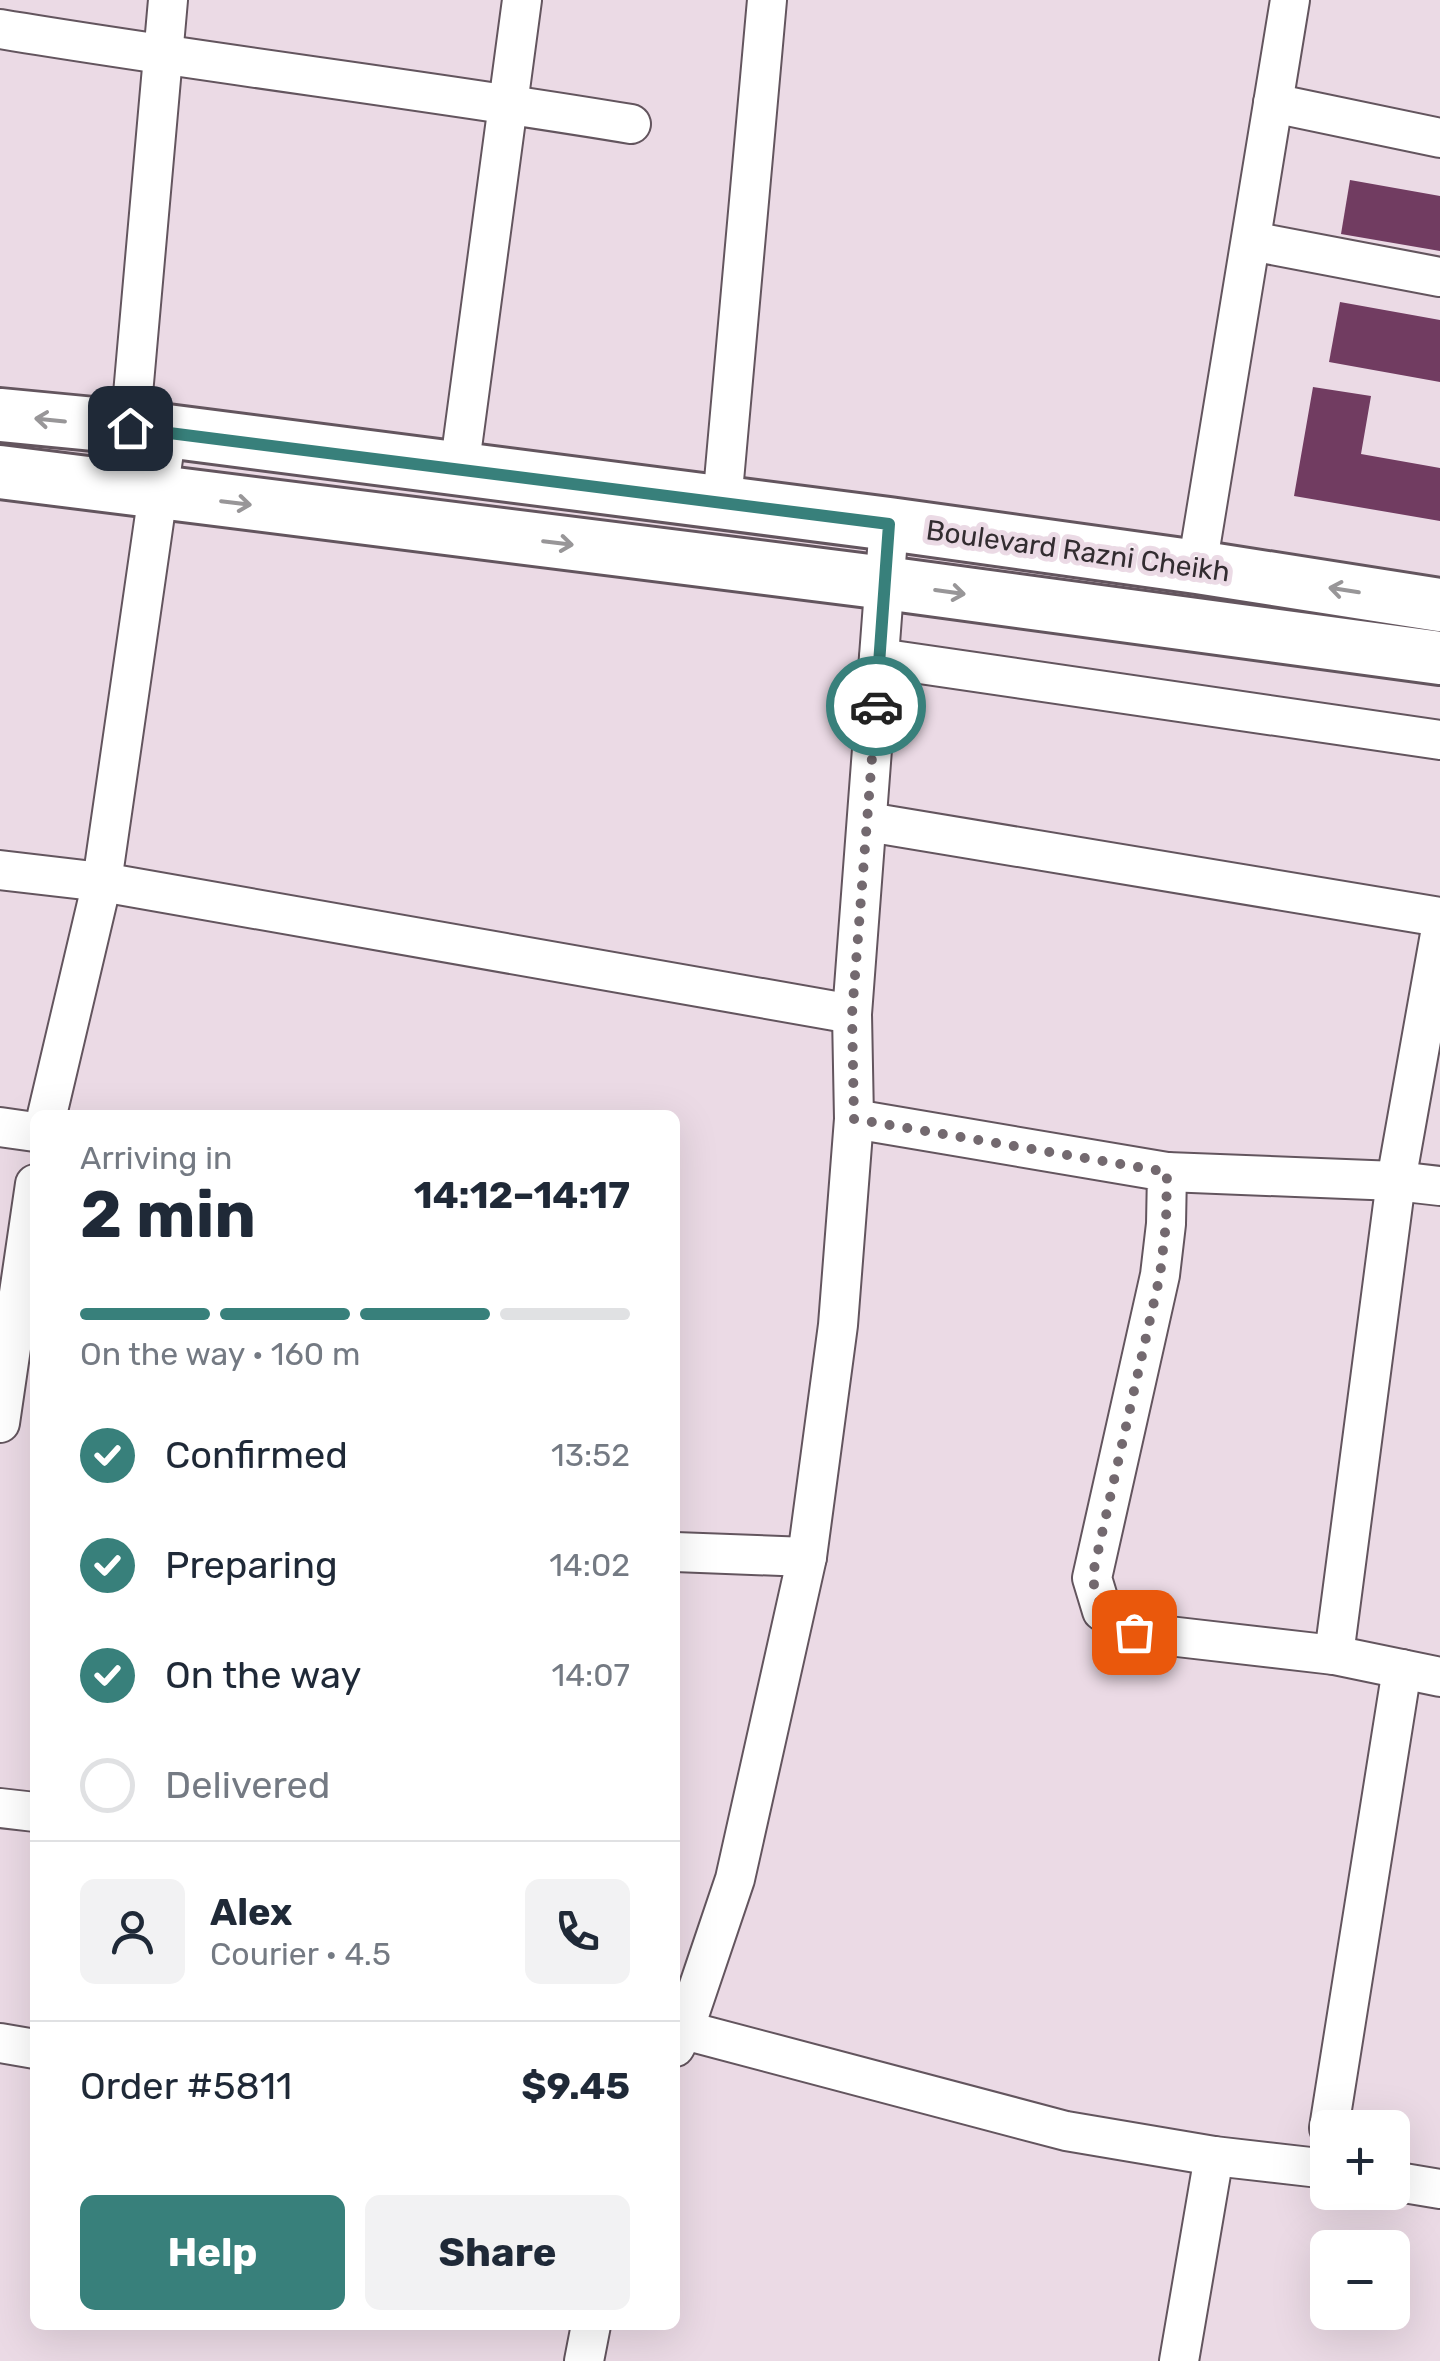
<!DOCTYPE html>
<meta charset="utf-8">
<style>
body{margin:0;font-family:Rubik,sans-serif;background:#f2f2f3;color:#1f2937;height:100vh;display:flex;flex-direction:column;font-size:38px;white-space:nowrap}
*{box-sizing:border-box;margin:0}
p{font-size:32px;color:#747a83}
.icon{flex:none;width:55px;height:55px;fill:none;stroke:currentColor;stroke-width:2;stroke-linecap:round;stroke-linejoin:round}
.map{position:relative;flex:1;overflow:hidden}
.panel{position:absolute;left:30px;top:1110px;width:650px;height:1220px;display:flex;flex-direction:column;background:#fff;border-radius:15px;box-shadow:0 10px 40px #0002}
.panel>*{flex:none}
.buttons{position:absolute;left:1310px;top:2110px;display:grid;gap:20px}
.buttons a{display:grid;place-items:center;width:100px;height:100px;border-radius:15px;background:#fff;box-shadow:0 10px 40px #0002;font-size:50px}
.pin{position:absolute;display:grid;place-items:center;width:85px;height:85px;color:#fff;margin:-42px;border-radius:20px;box-shadow:0 5px 15px #0006}
.courier{position:absolute;display:grid;place-items:center;width:100px;height:100px;margin:-50px;border:8px solid #38807b;border-radius:50%;background:#fff;color:#222;box-shadow:0 2px 12px #0007}
.overview em{font-style:normal;font-weight:700}
.overview div{display:flex;flex-direction:column-reverse}
.overview{display:flex;align-items:center;justify-content:space-between;height:170px;padding:0 50px}
h1{font-size:65px;font-weight:700;line-height:75px}
.bar{display:grid;grid-template-columns:repeat(4,1fr);gap:15px 10px;align-content:center;height:120px;padding:0 50px}
.bar i{height:12px;border-radius:8px;background:#e0e1e3}
.bar .current{background:#38807b}
.bar p{grid-column:span 4}
.line{display:flex;align-items:center;gap:25px;padding:0 50px;border-top:2px solid #e0e1e3}
.line div{flex:1}
.round{display:grid;place-items:center;flex:none;width:105px;height:105px;border-radius:15px;background:#f2f2f3}
ol{padding:0 50px;list-style:none}
li{display:flex;align-items:center;gap:30px;height:110px}
li p{margin-inline-start:auto}
li .icon{padding:10px;border-radius:50%;background:#38807b;color:#fff;stroke-width:4}
li:last-child{color:#747a83}
li i{width:55px;height:55px;border:5px solid #e0e1e3;border-radius:50%}
.primary-button{display:flex;gap:20px;margin-top:auto;padding:20px 50px}
.primary-button a{flex:1;height:115px;border-radius:15px;background:#38807b;color:#fff;font-size:40px;font-weight:700;line-height:115px;text-align:center}
.primary-button a+a{background:#f2f2f3;color:#1f2937}
.map>svg:first-child{display:block}
.building{fill:#713c61}
.lines{fill:none;stroke-linecap:round;stroke-linejoin:round}
.minor-casing{stroke:#63555e;stroke-width:42}
.secondary-casing{stroke:#63555e;stroke-width:58}
.minor{stroke:#fff;stroke-width:38}
.secondary{stroke:#fff;stroke-width:52}
.oneway{stroke:#989698}
.done{stroke:#73696f;stroke-width:10;stroke-dasharray:0 18}
.route{stroke:#38807b;stroke-width:12}
.labels{text-anchor:middle;dominant-baseline:central;stroke-width:10;stroke-linejoin:round;paint-order:stroke}
.street-label{font-size:28px;fill:#322c30;stroke:#ebdae5}
</style>
<div class="map">
<svg width="1440" height="2361" viewBox="0 0 1440 2361">
<rect width="100%" height="100%" fill="#ebdae5"/>
<g class="building">
<path d="M1350 180 1440 196V251L1341 234Z"/>
<path d="M1340 302 1440 320V382L1329 362Z"/>
<path d="M1313 387 1371 396 1361 454 1440 468V521L1294 496Z"/>
</g>
<g class="lines">
<g class="minor-casing">
<g id="minor">
<path d="M0 29C210 64 421 89 631 124"/>
<path d="M1273 103 1440 138"/>
<path d="M1251 241 1440 277"/>
<path d="M130 428 168 0"/>
<path d="M459 470 522 0"/>
<path d="M722 503 767 0"/>
<path d="M1197 567 1290 0"/>
<path d="M879 658 1440 740"/>
<path d="M868 822 1440 917"/>
<path d="M0 870 102 882 852 1014"/>
<path d="M47 1115 102 882 167 431"/>
<path d="M854 1119 1167 1172 1166 1224 1160 1275 1092 1578 1102 1611 1134 1632 1334 1655 1440 1677"/>
<path d="M0 1127 35 1132"/>
<path d="M1167 1172 1396 1181 1440 1186"/>
<path d="M0 1423 35 1184"/>
<path d="M675 1552 807 1557"/>
<path d="M1334 1655 1396 1181 1440 934"/>
<path d="M0 1808 35 1812"/>
<path d="M684 2030 1066 2131 1214 2156 1328 2169"/>
<path d="M0 2043 35 2049"/>
<path d="M675 2047 684 2030 735 1879 807 1557 838 1325 854 1119 852 1014 889 524"/>
<path d="M1329 2128 1402 1669"/>
<path d="M1392 2181 1440 2189"/>
<path d="M584 2361 591 2325"/>
<path d="M1179 2361 1214 2156"/>
</g>
</g>
<g class="secondary-casing">
<g id="secondary">
<path d="M0 415 167 431 889 524 1197 567 1440 605"/>
<path d="M0 472 885 583 1440 658"/>
</g>
</g>
<use href="#minor" class="minor"/>
<use href="#secondary" class="secondary"/>
</g>
<defs><path id="oneway-shaft" d="M-6 0H5M1.5-3L5.5 0L1.5 3" fill="none" stroke-width="1.6" stroke-linecap="round" stroke-linejoin="round" transform="scale(2.5)"/></defs>
<g class="oneway">
<use href="#oneway-shaft" transform="translate(50 420) rotate(-174)"/>
<use href="#oneway-shaft" transform="translate(236 503) rotate(7)"/>
<use href="#oneway-shaft" transform="translate(558 543) rotate(7)"/>
<use href="#oneway-shaft" transform="translate(1344 590) rotate(-171)"/>
<use href="#oneway-shaft" transform="translate(950 592) rotate(8)"/>
</g>
<g class="lines">
<path class="done" d="M876 706 852 1014 854 1119 1167 1172 1166 1224 1160 1275 1092 1578 1102 1611 1134 1632"/>
<path class="route" d="M130 428 889 524 876 706"/>
</g>
<g class="labels">
<g class="street-label">
<text transform="translate(1078 551) rotate(8)">Boulevard Razni Cheikh</text>
</g>
</g>
</svg>
<div class="buttons">
<a>+</a>
<a>−</a>
</div>
<div class="pin" style="left:1134px;top:1632px;background:#ea580c"><svg class="icon" aria-label="bag" viewBox="0 0 24 24"><path d="M5 8h14l-1 12H6zM9 8a3 3 0 0 1 6 0"/></svg></div>
<div class="pin" style="left:130px;top:428px;background:#1f2937"><svg class="icon" aria-label="home" viewBox="0 0 24 24"><path d="M3 11l9-7 9 7M6 9v11h12V9"/></svg></div>
<div class="courier" style="left:876px;top:706px"><svg class="icon" aria-label="car" viewBox="0 0 24 24"><path d="M5 17H2v-5l4-1 3-4h7l3 4 3 1v5h-3M9 17h6M6 11h13"/><circle cx="7" cy="17" r="2"/><circle cx="17" cy="17" r="2"/></svg></div>
<section class="panel">
<div class="overview"><div><h1>2 min</h1><p>Arriving in</p></div><em>14:12–14:17</em></div>
<div class="bar"><i class="current"></i><i class="current"></i><i class="current"></i><i></i><p>On the way · 160 m</p></div>
<ol>
<li><svg class="icon" aria-label="check" viewBox="0 0 24 24"><path d="M5 12l5 5 9-10"/></svg>Confirmed<p>13:52</p></li>
<li><svg class="icon" aria-label="check" viewBox="0 0 24 24"><path d="M5 12l5 5 9-10"/></svg>Preparing<p>14:02</p></li>
<li><svg class="icon" aria-label="check" viewBox="0 0 24 24"><path d="M5 12l5 5 9-10"/></svg>On the way<p>14:07</p></li>
<li><i></i>Delivered</li>
</ol>
<div class="line" style="height:180px"><a class="round"><svg class="icon" aria-label="person" viewBox="0 0 24 24"><circle cx="12" cy="8" r="4"/><path d="M4 21q1-7 8-7t8 7"/></svg></a><div><b>Alex</b><p>Courier · 4.5</p></div><a class="round"><svg class="icon" aria-label="phone" viewBox="0 0 24 24"><path d="M5 4h4l2 5-3 2q2 4 5 5l2-3 5 2v4C11 20 4 13 5 4z"/></svg></a></div>
<div class="line" style="height:130px"><div>Order #5811</div><b>$9.45</b></div>
<div class="primary-button"><a>Help</a><a>Share</a></div>
</section>
</div>
